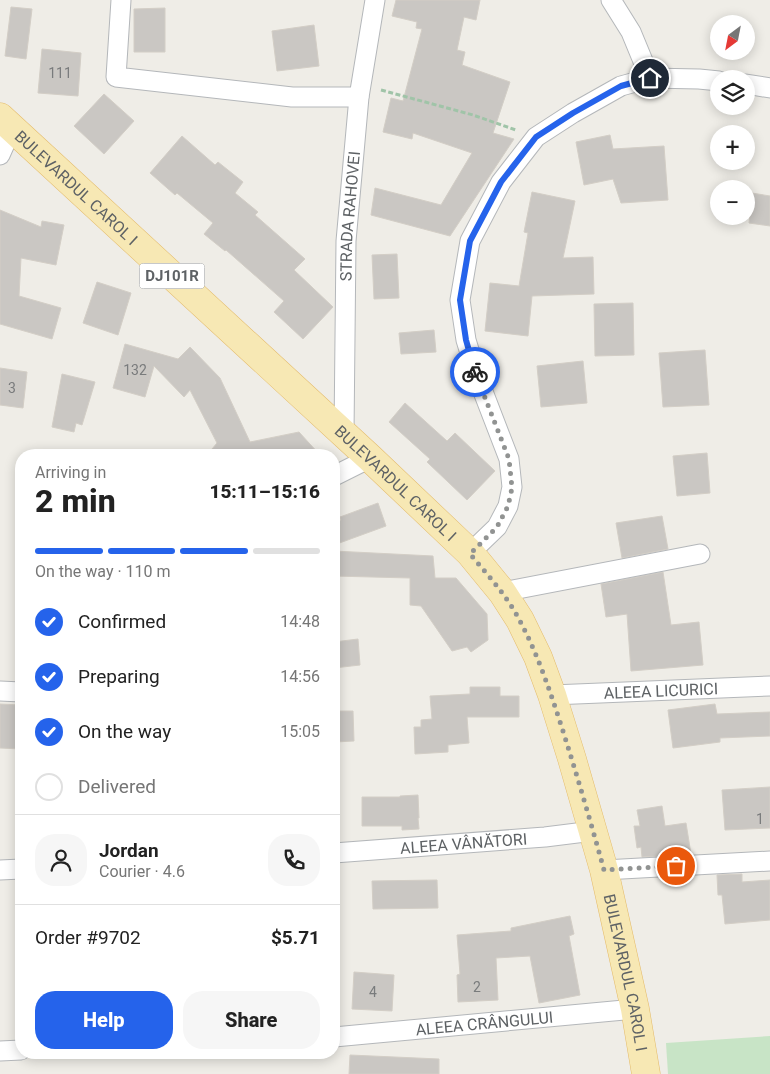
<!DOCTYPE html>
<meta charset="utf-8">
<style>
body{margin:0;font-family:Roboto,sans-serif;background:#f6f6f6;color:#222;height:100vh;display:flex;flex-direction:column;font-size:19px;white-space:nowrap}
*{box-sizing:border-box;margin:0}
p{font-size:16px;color:#767676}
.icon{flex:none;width:28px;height:28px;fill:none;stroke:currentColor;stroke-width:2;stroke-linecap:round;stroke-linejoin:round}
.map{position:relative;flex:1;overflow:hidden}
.drawer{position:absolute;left:15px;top:449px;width:325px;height:610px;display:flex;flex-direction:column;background:#fff;border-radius:20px;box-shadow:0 2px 12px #0003}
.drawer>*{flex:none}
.needle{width:32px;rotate:212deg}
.tools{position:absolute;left:710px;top:15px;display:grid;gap:10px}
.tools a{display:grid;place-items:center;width:45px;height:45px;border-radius:50%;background:#fff;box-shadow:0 2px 12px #0003;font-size:25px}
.pin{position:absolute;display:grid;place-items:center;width:42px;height:42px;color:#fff;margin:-21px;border:2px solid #fff;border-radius:50%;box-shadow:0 1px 5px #0007}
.courier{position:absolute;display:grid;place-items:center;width:50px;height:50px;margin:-25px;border:4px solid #2563eb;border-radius:50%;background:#fff;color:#222;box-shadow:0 1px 6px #0007}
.summary em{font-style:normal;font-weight:800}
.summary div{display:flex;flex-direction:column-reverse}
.summary{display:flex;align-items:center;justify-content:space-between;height:85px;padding:0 20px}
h1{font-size:32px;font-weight:800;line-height:38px}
.bar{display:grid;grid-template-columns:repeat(4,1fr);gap:8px 5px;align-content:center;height:60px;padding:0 20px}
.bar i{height:6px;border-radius:4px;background:#e0e0e0}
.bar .active{background:#2563eb}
.bar p{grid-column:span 4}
.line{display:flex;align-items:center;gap:12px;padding:0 20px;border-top:1px solid #e0e0e0}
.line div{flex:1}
.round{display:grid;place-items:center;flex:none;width:52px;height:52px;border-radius:20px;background:#f6f6f6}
ol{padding:0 20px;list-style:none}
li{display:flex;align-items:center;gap:15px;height:55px}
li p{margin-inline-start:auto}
li .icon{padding:5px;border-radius:50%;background:#2563eb;color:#fff;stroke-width:4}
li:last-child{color:#767676}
li i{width:28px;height:28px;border:2px solid #e0e0e0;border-radius:50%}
.action{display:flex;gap:10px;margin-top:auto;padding:10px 20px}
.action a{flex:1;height:58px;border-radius:20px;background:#2563eb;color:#fff;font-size:20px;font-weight:800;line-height:58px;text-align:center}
.action a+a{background:#f6f6f6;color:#222}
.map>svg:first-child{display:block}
.green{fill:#c8e4c6}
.building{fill:#cac7c3;stroke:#d3cec6}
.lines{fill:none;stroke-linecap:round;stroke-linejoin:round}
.minor-casing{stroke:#b4b7ba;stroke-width:21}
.primary-casing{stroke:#e4bb6b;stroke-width:29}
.path{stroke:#a0c4a8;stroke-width:3;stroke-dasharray:5 2.5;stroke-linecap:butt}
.minor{stroke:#fff;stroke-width:19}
.primary{stroke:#f7e8b4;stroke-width:28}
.done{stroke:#919392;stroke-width:5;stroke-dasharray:0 9}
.route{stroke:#2563eb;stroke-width:6}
.labels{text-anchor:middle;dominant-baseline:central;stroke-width:4;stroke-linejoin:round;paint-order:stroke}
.number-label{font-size:14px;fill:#797b7c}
.shield{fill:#fff;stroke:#8e9193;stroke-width:1}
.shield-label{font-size:15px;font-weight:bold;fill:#5e6265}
.street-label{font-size:16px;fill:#5e6265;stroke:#fff}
</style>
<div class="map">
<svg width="770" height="1074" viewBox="0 0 770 1074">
<rect width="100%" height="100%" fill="#efede7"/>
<path class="green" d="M770 1036V1074H668L666 1043Z"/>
<g class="building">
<path d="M396 0H480L476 20 464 17 457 50 465 52 462 65 510 82 493 133 514 139 450 236 371 215 375 188 441 205 472 153 413 133 412 139 383 132 391 98 403 101 422 29 416 28 417 22 392 16Z"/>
<path d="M11 7 32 9 26 59 5 56Z"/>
<path d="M165 8V52H134V9Z"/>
<path d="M314 25 319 66 277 71 272 31Z"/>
<path d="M42 49 81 53 78 96 38 93Z"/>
<path d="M104 94 134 121 104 154 74 126Z"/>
<path d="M610 135 613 149 664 146 668 200 621 203 613 179 584 185 576 142Z"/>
<path d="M182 136 215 165 218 162 243 182 235 193 258 212 255 215 305 259 294 270 333 307 303 339 274 312 284 301 226 250 225 251 204 234 213 223 177 193 175 195 150 173Z"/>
<path d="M532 192 575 201 563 258 593 257 594 294 532 296 528 336 485 331 490 283 519 286 528 233 524 232Z"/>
<path d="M752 193 770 196V226L749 223Z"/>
<path d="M0 210 41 227 42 221 64 225 56 265 21 258 19 296 61 308 52 339 0 324Z"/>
<path d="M397 254 399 298 374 299 372 255Z"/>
<path d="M97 282 131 293 118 335 83 323Z"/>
<path d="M633 303 634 355 595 356 594 304Z"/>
<path d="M434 330 436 352 401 354 399 333Z"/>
<path d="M125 344 178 359 190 347 220 378 250 442 299 432 320 455H207L217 443 190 390 184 397 154 366 145 397 113 388Z"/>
<path d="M705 350 709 405 663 407 659 353Z"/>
<path d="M583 361 587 403 541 407 537 366Z"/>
<path d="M0 368 27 372 23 408 0 405Z"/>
<path d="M62 374 95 382 82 425 76 423 74 432 52 427Z"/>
<path d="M405 403 447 441 455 433 495 471 467 500 427 462 430 459 389 422Z"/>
<path d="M707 453 710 493 677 496 673 456Z"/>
<path d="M378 503 386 526 334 545V523L341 520 340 517Z"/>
<path d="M662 516 668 549 622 558 616 523Z"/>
<path d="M334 551 433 556 435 578H456L487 614 488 640 471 652 467 647 452 651 421 606 410 605V578L334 576Z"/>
<path d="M663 572 671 625 699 622 703 665 631 671 627 614 606 617 601 584Z"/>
<path d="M358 639 360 665 334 668V642Z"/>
<path d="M470 687H500V696H519V717H467L469 743 448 745V752L415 754 414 727H421V720L432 719 430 696 470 694Z"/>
<path d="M0 704 21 705V749L0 748Z"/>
<path d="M715 704 717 714 770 712V736L720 738V742L673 748 668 710Z"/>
<path d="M334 711H353L354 741 335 742Z"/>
<path d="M770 787V828L725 830 722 790Z"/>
<path d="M418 795 419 818H418L419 829 402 830V826H362V797H400V796Z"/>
<path d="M662 806 665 826 686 823 691 854 642 857 641 847 637 848 634 826H640L637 810Z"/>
<path d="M742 874V882L770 880V920L725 924 722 895H718L717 875Z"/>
<path d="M437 880 438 908 373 909 372 881Z"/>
<path d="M570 916 574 934 569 936 580 995 539 1003 530 956 496 958 498 1000 458 1002 457 975 460 974 457 935 511 931V928Z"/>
<path d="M354 972 394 975 392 1011 352 1009Z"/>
<path d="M350 1055 439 1059V1074H349Z"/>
</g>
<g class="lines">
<g class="minor-casing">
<g id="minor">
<path d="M121 0 116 77 292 97H359"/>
<path d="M611 0 631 32 650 78"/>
<path d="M746 84 770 88"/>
<path d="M0 155 12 128"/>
<path id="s1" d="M344 434 346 241 359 97 375 0"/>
<path d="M334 476 370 458"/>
<path d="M470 553 497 527 508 506 512 487 509 459 477 376 466 340 460 300 470 241 501 182 536 137 573 113 621 86 650 78 699 79 719 81"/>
<path d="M502 592 700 554"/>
<path d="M0 691 21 692"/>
<path id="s2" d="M552 695 770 686"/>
<path id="s3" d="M334 853 545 837 593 831"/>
<path d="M0 870 21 869"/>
<path d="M604 870 770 861"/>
<path id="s4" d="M334 1037 635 1009"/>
<path d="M0 1051 21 1050"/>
</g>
</g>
<g class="primary-casing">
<g id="primary">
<path id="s5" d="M0 117 370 458 470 553 502 592 520 620 538 657 552 695 572 759 604 870 635 1009 646 1074"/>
</g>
</g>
<path class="path" d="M381 90 473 115 516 130"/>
<use href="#minor" class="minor"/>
<use href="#primary" class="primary"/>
</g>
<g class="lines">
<path class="done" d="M475 372 509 459 512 488 508 506 497 527 470 554C488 575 507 596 520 621 538 655 550 691 562 728 577 775 591 823 604 870L676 866"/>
<path class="route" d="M475 372 466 340 460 300 470 241 501 182 536 137 573 113 621 86 650 78"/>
</g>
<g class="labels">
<g class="number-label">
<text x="60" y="73">111</text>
<text x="135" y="370">132</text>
<text x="12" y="388">3</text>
<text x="760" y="819">1</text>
<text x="477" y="987">2</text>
<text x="373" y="992">4</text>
</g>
<rect class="shield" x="139.5" y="263.5" width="65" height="25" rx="4"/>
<g class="shield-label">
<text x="172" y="276">DJ101R</text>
</g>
<g class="street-label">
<text stroke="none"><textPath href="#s5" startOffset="104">BULEVARDUL CAROL I</textPath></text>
<text stroke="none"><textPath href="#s1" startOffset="218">STRADA RAHOVEI</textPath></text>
<text stroke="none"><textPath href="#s5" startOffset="539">BULEVARDUL CAROL I</textPath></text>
<text stroke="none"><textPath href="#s2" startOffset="109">ALEEA LICURICI</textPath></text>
<text stroke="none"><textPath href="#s3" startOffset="130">ALEEA VÂNĂTORI</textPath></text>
<text stroke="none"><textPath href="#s5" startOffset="1094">BULEVARDUL CAROL I</textPath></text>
<text stroke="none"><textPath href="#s4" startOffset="151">ALEEA CRÂNGULUI</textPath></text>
</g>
</g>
</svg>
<div class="tools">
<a><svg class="needle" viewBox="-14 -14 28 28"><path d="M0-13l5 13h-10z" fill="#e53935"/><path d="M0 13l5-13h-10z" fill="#767676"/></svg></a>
<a><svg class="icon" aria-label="layers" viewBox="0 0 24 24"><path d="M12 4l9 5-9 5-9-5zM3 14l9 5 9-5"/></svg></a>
<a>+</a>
<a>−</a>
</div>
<div class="pin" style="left:676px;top:866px;background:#ea580c"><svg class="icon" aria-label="bag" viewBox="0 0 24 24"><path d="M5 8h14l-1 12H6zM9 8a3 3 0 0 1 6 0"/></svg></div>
<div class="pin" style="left:650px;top:78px;background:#1f2937"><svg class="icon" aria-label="home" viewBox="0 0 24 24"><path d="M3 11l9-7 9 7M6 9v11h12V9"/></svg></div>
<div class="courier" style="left:475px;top:372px"><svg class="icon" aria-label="bike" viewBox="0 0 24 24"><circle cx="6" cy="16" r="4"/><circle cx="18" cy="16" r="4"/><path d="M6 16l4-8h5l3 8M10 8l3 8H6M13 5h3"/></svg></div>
<section class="drawer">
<div class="summary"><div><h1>2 min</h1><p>Arriving in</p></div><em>15:11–15:16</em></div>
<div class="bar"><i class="active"></i><i class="active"></i><i class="active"></i><i></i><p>On the way · 110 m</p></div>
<ol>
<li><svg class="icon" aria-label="check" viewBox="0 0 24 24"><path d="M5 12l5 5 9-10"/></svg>Confirmed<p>14:48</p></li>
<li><svg class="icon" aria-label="check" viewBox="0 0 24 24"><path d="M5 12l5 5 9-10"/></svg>Preparing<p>14:56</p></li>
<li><svg class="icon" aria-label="check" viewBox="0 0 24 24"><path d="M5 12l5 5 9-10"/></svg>On the way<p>15:05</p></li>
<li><i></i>Delivered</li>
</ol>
<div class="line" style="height:90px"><a class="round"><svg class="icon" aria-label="person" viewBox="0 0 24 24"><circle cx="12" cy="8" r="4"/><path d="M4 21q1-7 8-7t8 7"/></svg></a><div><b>Jordan</b><p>Courier · 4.6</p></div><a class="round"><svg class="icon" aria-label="phone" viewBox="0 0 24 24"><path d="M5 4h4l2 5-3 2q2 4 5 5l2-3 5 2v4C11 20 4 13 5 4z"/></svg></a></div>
<div class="line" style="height:65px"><div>Order #9702</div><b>$5.71</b></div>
<div class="action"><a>Help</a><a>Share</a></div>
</section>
</div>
